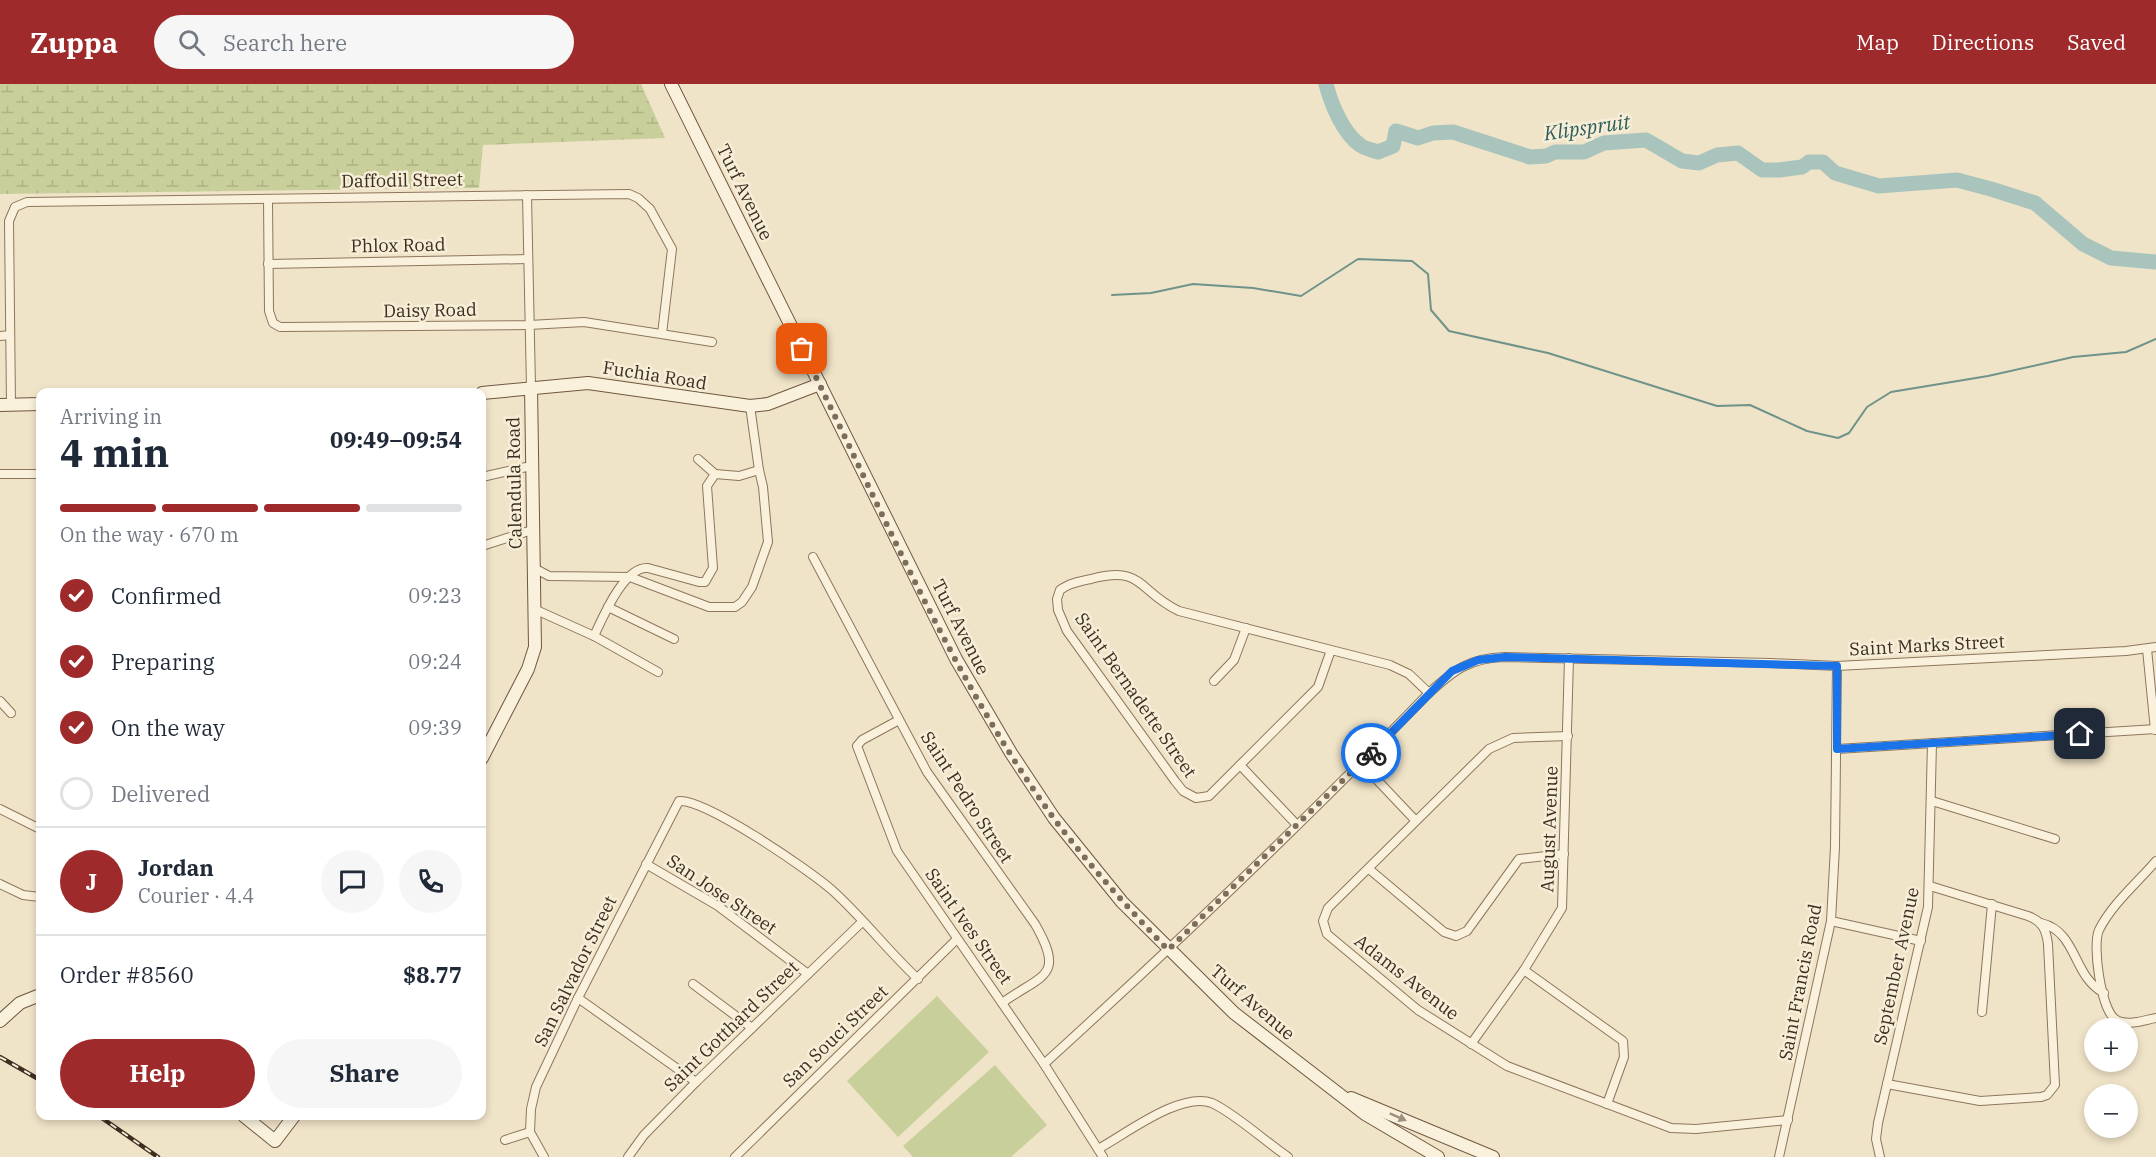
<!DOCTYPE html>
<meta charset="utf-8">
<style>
body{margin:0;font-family:"IBM Plex Serif",serif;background:#f6f6f7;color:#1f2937;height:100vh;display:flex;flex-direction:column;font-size:22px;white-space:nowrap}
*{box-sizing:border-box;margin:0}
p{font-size:20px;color:#747a83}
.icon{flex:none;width:33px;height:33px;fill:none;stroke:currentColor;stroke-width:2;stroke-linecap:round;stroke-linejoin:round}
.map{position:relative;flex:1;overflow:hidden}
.drawer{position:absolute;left:36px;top:304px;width:450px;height:732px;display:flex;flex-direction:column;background:#fff;border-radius:12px;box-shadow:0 3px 9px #0003}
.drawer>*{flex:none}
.tools{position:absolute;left:2084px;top:934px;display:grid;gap:12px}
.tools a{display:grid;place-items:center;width:54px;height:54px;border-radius:50%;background:#fff;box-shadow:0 3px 9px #0003;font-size:30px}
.pin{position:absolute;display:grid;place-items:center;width:51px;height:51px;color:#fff;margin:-26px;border-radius:12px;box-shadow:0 3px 9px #0006}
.courier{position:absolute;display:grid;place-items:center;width:60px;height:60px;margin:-30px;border:4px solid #1a73e8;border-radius:50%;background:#fff;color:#222;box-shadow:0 2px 8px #0007}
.head em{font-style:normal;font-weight:800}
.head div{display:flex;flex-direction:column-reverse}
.head{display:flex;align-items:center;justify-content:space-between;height:102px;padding:0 24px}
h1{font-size:39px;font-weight:800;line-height:45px}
.bar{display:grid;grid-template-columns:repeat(4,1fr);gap:9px 6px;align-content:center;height:72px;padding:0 24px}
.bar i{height:8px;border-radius:4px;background:#e0e1e3}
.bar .selected{background:#9e2a2b}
.bar p{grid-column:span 4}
.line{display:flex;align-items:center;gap:15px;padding:0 24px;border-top:2px solid #e0e1e3}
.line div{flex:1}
.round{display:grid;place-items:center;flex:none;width:63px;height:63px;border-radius:32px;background:#f6f6f7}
ol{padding:0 24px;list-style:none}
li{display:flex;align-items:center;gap:18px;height:66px}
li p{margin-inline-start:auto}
li .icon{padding:6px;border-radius:50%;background:#9e2a2b;color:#fff;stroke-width:4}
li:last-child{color:#747a83}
li i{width:33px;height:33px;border:3px solid #e0e1e3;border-radius:50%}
.action{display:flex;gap:12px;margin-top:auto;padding:12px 24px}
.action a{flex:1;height:69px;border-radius:36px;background:#9e2a2b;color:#fff;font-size:24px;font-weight:800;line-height:69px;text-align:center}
.action a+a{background:#f6f6f7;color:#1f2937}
header{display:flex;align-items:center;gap:36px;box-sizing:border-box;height:84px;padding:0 30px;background:#9e2a2b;color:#fff}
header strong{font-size:28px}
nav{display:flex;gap:33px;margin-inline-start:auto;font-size:21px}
.search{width:420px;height:54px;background:#f6f6f7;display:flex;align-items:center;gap:15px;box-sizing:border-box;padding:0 21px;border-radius:33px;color:#747a83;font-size:22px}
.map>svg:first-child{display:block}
.wetland{fill:url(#wetland-marsh)}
.pitch{fill:#c9cf9b}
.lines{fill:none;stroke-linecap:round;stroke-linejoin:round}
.stream{stroke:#6f938a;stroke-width:2}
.river{stroke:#a9c4bc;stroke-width:15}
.street-casing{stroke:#8d765c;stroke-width:10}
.secondary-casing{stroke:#6f573f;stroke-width:14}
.street{stroke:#faf1dc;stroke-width:8}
.secondary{stroke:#faf1dc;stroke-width:12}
.rail-casing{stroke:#3d2e20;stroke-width:4.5}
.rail{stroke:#f7eed8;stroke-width:2;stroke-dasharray:7;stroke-linecap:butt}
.oneway{fill:#9c907e}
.done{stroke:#7c6e5b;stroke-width:6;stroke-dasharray:0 10.8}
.route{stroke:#1a73e8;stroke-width:8}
.labels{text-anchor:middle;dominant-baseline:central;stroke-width:5;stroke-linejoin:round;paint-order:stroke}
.street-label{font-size:18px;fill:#3d2e20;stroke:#f7eed8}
.water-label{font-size:20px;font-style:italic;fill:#2f5d5a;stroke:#f7eed8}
</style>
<header>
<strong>Zuppa</strong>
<div class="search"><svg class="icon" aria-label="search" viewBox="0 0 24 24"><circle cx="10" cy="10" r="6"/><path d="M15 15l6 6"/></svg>Search here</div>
<nav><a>Map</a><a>Directions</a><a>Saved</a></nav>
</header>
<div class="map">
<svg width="2156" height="1073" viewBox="0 0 2156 1073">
<defs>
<pattern id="wetland-marsh" width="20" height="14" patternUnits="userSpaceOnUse" patternTransform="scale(1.5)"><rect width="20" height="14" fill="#c9cf9b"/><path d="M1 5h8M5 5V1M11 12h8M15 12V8" fill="none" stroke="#aeb285"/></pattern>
</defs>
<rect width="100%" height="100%" fill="#f0e4c8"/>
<path class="wetland" d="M0 0H641L665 54 483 61 479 104 0 110Z"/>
<g class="pitch">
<path d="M937 912 989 968 898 1053 847 997Z"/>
<path d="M995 981 1047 1041 1011 1073H913L903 1062Z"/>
</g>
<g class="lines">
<path class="stream" d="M1112 211 1151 209 1193 200 1253 204 1301 212 1358 175 1412 177 1428 190 1431 226 1449 247 1548 269 1717 322 1750 321 1807 347 1838 354 1849 349 1867 323 1891 308 1988 292 2073 273 2126 268 2156 255"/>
<path class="river" d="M1326 0C1331 20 1343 49 1360 61 1365 65 1373 66 1378 68L1393 62 1396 47 1418 54 1433 49 1453 48 1530 73 1546 72 1555 68H1584L1604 59 1646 56 1682 77 1699 79 1717 71 1738 69 1762 86H1779L1802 83 1809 78H1823L1835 89 1879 102 1957 96 1991 105 2035 119 2083 160 2111 174 2156 178"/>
<g class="street-casing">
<g id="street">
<path d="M527 111 531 303"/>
<path d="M268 115 269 227 273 239 280 243 529 241 584 238 712 258"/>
<path d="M268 180 528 175"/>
<path d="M0 252 10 251"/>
<path d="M11 320 9 137 15 123 27 118 629 110 638 114 650 125 672 165 662 250"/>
<path d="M698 375 715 390"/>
<path d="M0 390H40"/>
<path d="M482 393 531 382"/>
<path d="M482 462 532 446"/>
<path d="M813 473 927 688 1035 840C1066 894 1042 890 1002 919"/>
<path d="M534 484 549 492 630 493 709 523H735L742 518 752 503 768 458 763 403 759 386"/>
<path d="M608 523 674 555"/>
<path d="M534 525 594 552 658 588"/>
<path d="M594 552C603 533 624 482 648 484L699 498H705L713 484 707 402 715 390 739 392 759 386 750 322"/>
<path d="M2147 565 2155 646"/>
<path d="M1331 566 1318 603 1209 712 1196 714 1183 707 1175 697 1067 547 1058 526 1057 515 1060 506C1069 499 1081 497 1091 495 1144 481 1137 507 1179 527L1390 581 1409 590 1429 609"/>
<path d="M1214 597 1234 576 1246 544"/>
<path d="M0 617 11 629"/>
<path d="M899 636 862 656 857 662 897 767 1044 980 1103 1073"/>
<path d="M1568 652 1513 654 1489 665 1328 824 1323 837 1327 850 1418 926 1507 982 1671 1044 1696 1045 1788 1036"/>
<path d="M1837 665 2156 645"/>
<path d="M1361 679 1415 736"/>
<path d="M1240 681 1297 741"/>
<path d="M1932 717 2055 755"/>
<path d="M0 725 40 745"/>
<path d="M2156 777C2137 799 2112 820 2099 846 2092 861 2101 925 2115 935 2126 943 2144 936 2156 934"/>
<path d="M646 780 718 822 808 890"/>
<path d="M1369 785 1444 848 1456 852 1467 847 1519 775 1564 770"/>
<path d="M0 800 23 811 40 813"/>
<path d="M1831 837 1921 857"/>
<path d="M2041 839C2078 848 2072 892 2104 909"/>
<path d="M1524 886 1623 957 1624 973 1607 1020"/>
<path d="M693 900 752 944"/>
<path d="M578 914 696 998"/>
<path d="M1982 928 1992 820"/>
<path d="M1471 960 1524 886 1562 824 1569 574"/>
<path d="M1044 980C1176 860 1305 737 1429 609 1454 586 1469 574 1505 573L1771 579 1837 582 2126 567 2156 563"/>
<path d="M1887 1000 1980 1017 2041 1013 2047 1011 2055 1001 2048 860C2046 845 2042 837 2028 832L1930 802"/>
<path d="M505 1056 530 1048"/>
<path d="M1098 1065C1126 1050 1181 1007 1212 1019 1234 1029 1266 1058 1288 1073"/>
<path d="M544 1073 530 1048 531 1025 536 1003 578 914 679 717C706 715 809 786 832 806 862 833 888 867 918 895"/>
<path d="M628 1073 644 1051 696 998 862 838"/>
<path d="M735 1073 957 855"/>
<path d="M1779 1073 1831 837 1835 763 1837 582"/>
<path d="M1880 1073 1876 1055 1878 1039 1928 823 1932 659"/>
</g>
</g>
<g class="secondary-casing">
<g id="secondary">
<path d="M671 0 956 575 1011 669 1054 734 1122 818 1234 929 1365 1030 1438 1073"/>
<path d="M482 309 588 299 750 322 768 320 820 300"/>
<path d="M0 321 40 320"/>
<path d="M482 674 528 585 535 563 531 303"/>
<path d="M0 937 20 919 40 911"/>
<path d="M1351 1014 1493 1073"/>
<path d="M244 1032 275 1057 294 1032"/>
</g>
</g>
<use href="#street" class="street"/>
<use href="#secondary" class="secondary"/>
<g class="rail-casing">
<g id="rail">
<path d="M0 973 40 996"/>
<path d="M99 1032 158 1073"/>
</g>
</g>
<use href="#rail" class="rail"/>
</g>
<defs><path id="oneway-solid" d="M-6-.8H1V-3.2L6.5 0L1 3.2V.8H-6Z" transform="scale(1.5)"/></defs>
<use class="oneway" href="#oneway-solid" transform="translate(1398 1033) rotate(24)"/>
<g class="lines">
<path class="done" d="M802 265C880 421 952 595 1055 736 1090 782 1128 824 1168 866L1371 669"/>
<path class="route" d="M1371 669 1452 587 1478 576 1505 573 1837 582V665L2080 650"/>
</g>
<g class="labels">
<g class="street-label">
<text transform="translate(402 96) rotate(-1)">Daffodil Street</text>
<text transform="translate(745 108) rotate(64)">Turf Avenue</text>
<text transform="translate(398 161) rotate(-1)">Phlox Road</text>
<text transform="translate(430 226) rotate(-1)">Daisy Road</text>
<text transform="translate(655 291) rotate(9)">Fuchia Road</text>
<text transform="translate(514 399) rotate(-91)">Calendula Road</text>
<text transform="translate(961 543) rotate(63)">Turf Avenue</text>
<text transform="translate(1927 561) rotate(-3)">Saint Marks Street</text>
<text transform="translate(1136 611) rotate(55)">Saint Bernadette Street</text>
<text transform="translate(967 713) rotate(57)">Saint Pedro Street</text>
<text transform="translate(1549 745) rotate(-88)">August Avenue</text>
<text transform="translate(722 810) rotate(34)">San Jose Street</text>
<text transform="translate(969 842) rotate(55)">Saint Ives Street</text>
<text transform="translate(1896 882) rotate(-78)">September Avenue</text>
<text transform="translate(575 887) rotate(-64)">San Salvador Street</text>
<text transform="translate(1407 893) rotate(38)">Adams Avenue</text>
<text transform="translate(1800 898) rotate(-79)">Saint Francis Road</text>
<text transform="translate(1253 918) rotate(41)">Turf Avenue</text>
<text transform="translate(731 942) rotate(-44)">Saint Gotthard Street</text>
<text transform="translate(835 952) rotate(-44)">San Souci Street</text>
</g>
<g class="water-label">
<text transform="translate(1587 43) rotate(-8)">Klipspruit</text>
</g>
</g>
</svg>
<div class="tools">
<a>+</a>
<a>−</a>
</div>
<div class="pin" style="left:802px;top:265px;background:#ea580c"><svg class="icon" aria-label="bag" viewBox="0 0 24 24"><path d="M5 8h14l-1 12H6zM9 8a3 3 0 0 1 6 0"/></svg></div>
<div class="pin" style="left:2080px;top:650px;background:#1f2937"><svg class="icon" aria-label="home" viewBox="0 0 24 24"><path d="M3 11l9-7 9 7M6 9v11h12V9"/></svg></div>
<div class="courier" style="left:1371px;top:669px"><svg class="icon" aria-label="bike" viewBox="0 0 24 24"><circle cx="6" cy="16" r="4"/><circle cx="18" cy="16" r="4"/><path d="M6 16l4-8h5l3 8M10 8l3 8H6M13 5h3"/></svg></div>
<section class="drawer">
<div class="head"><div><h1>4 min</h1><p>Arriving in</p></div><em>09:49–09:54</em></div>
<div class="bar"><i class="selected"></i><i class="selected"></i><i class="selected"></i><i></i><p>On the way · 670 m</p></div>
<ol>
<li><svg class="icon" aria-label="check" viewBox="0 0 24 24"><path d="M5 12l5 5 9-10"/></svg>Confirmed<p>09:23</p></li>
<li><svg class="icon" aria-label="check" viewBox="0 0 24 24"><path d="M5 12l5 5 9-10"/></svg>Preparing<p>09:24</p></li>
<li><svg class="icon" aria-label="check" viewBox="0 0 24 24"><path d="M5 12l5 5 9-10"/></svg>On the way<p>09:39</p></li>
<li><i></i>Delivered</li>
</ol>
<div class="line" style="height:108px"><b class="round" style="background:#9e2a2b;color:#fff">J</b><div><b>Jordan</b><p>Courier · 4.4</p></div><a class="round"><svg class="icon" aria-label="chat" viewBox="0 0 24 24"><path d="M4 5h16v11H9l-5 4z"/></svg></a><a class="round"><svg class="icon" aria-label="phone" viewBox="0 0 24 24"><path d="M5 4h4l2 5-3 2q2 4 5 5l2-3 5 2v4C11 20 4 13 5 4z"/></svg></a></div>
<div class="line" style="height:78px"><div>Order #8560</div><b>$8.77</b></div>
<div class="action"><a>Help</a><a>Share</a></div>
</section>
</div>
